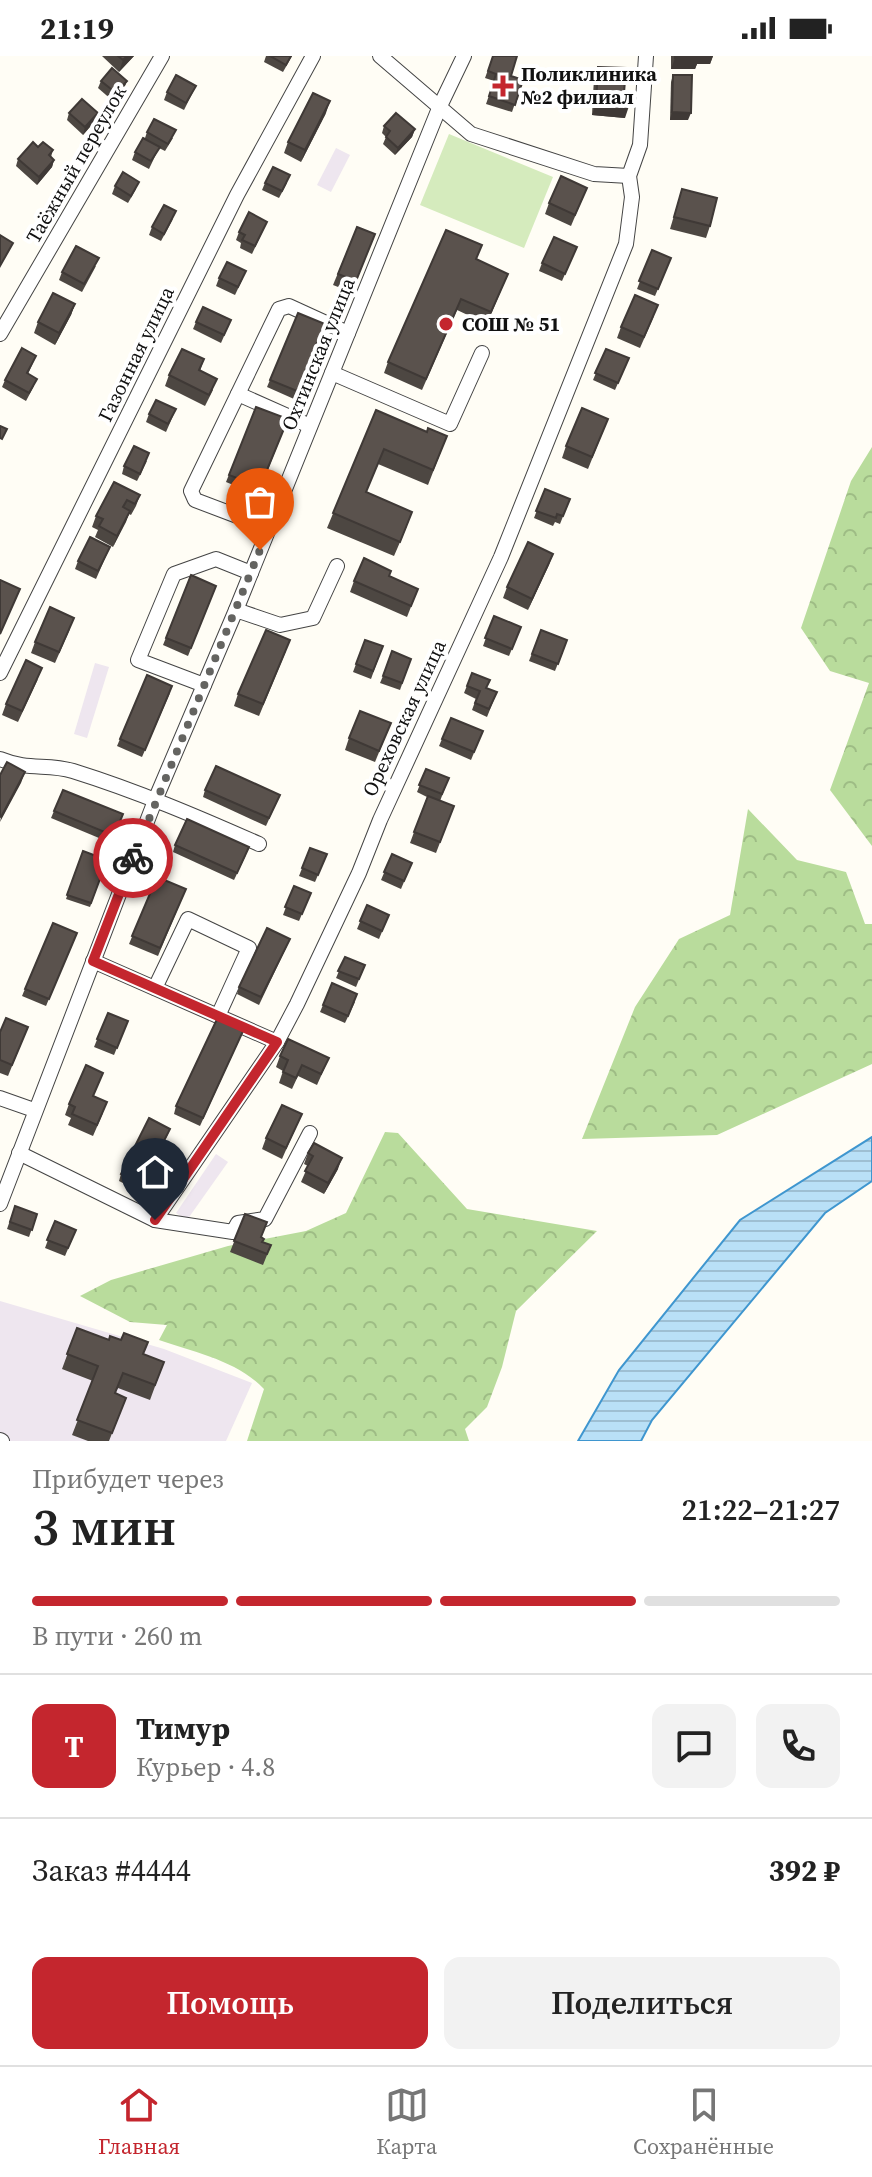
<!DOCTYPE html>
<html lang="ru">
<meta charset="utf-8">
<style>
body{margin:0;font-family:"Source Serif 4",serif;background:#f2f2f2;color:#222;height:100vh;display:flex;flex-direction:column;font-size:30px;white-space:nowrap}
*{box-sizing:border-box;margin:0}
p{font-size:26px;color:#767676}
.icon{flex:none;width:44px;height:44px;fill:none;stroke:currentColor;stroke-width:2;stroke-linecap:round;stroke-linejoin:round}
.map{position:relative;height:1385px;overflow:hidden}
.details{display:flex;flex-direction:column;background:#fff;flex:1}
.details>*{flex:none}
.pin{position:absolute;display:grid;place-items:center;width:68px;height:68px;color:#fff;margin:-82px -34px;border-radius:50% 50% 50% 0;rotate:-45deg;box-shadow:0 0 8px #0007}
.pin .icon{rotate:45deg}
.courier{position:absolute;display:grid;place-items:center;width:80px;height:80px;margin:-40px;border:6px solid #c4262e;border-radius:50%;background:#fff;color:#222;box-shadow:0 2px 10px #0007}
.summary em{font-style:normal;font-weight:600}
.summary div{display:flex;flex-direction:column-reverse}
.summary{display:flex;align-items:center;justify-content:space-between;height:136px;padding:0 32px}
h1{font-size:52px;font-weight:600;line-height:60px}
.bar{display:grid;grid-template-columns:repeat(4,1fr);gap:12px 8px;align-content:center;height:96px;padding:0 32px}
.bar i{height:10px;border-radius:6px;background:#e0e0e0}
.bar .selected{background:#c4262e}
.bar p{grid-column:span 4}
.line{display:flex;align-items:center;gap:20px;padding:0 32px;border-top:2px solid #e0e0e0}
.line div{flex:1}
.round{display:grid;place-items:center;flex:none;width:84px;height:84px;border-radius:16px;background:#f2f2f2}
.action{display:flex;gap:16px;margin-top:auto;padding:16px 32px}
.action a{flex:1;height:92px;border-radius:16px;background:#c4262e;color:#fff;font-size:32px;font-weight:600;line-height:92px;text-align:center}
.action a+a{background:#f2f2f2;color:#222}
.status{display:flex;justify-content:space-between;align-items:center;height:56px;padding:0 40px;background:#fff;direction:ltr}
.status svg{height:22px;fill:currentColor}
.tab-bar{display:flex;justify-content:space-around;align-items:center;height:112px;border-top:2px solid #e0e0e0;background:#fff;font-size:22px;color:#767676}
.tab-bar a{display:grid;justify-items:center;gap:4px}
.tab-bar .selected{color:#c4262e}
.map>svg:first-child{display:block}
.industrial{fill:#eee6ef}
.forest{fill:url(#forest-crowns)}
.park{fill:#d5ebbd}
.water{fill:url(#water-rules);stroke:#3f96cf;stroke-width:2}
.lines{fill:none;stroke-linecap:round;stroke-linejoin:round}
.minor-casing{stroke:#444;stroke-width:16}
.minor{stroke:#fff;stroke-width:14}
.wall{fill:#4d4742}
.shaded-wall{fill:#3f3936}
.building{fill:#5a524d;stroke:#3f3936;stroke-width:2}
.done{stroke:#646461;stroke-width:8;stroke-dasharray:0 14.4}
.route{stroke:#c4262e;stroke-width:10}
.poi-dot{fill:#c4262e;stroke:#fff;stroke-width:3}
.labels{text-anchor:middle;dominant-baseline:central;stroke-width:8;stroke-linejoin:round;paint-order:stroke}
.poi-label{font-size:20px;font-weight:bold;fill:#111;stroke:#fff;text-anchor:start}
.street-label{font-size:20px;fill:#111;stroke:#fff}
</style>
<div class="status"><b>21:19</b><svg viewBox="0 0 49 12"><path d="M0 12V9h3v3zM5 12V6h3v6zM10 12V3h3v9zM15 12V0h3v12zM26 1h20v11H26zM47 4h2v5h-2z"/></svg></div>
<div class="map">
<svg width="872" height="1385" viewBox="0 0 872 1385">
<defs>
<pattern id="forest-crowns" width="20" height="18" patternUnits="userSpaceOnUse" patternTransform="scale(2)"><rect width="20" height="18" fill="#b9dc9c"/><path d="M2 6a3 3 0 1 1 6 0M12 15a3 3 0 1 1 6 0" fill="none" stroke="#9ebc85"/></pattern>
<pattern id="water-rules" width="6" height="5" patternUnits="userSpaceOnUse" patternTransform="scale(2)"><rect width="6" height="5" fill="#b9e0f7"/><path d="M0 2.5h6" fill="none" stroke="#9ebfd3"/></pattern>
</defs>
<rect width="100%" height="100%" fill="#fffdf5"/>
<g class="industrial">
<path d="M336 92 350 99 331 136 317 129Z"/>
<path d="M95 607 109 611 87 682 74 678Z"/>
<path d="M216 1098 228 1106 187 1164 176 1157Z"/>
<path d="M0 1245 164 1293 252 1327 226 1385H0Z"/>
</g>
<g class="forest">
<path d="M872 391V790L830 734 869 627 830 615 801 572 851 425Z"/>
<path d="M748 753 797 804 846 816 865 868H872V1008L717 1079 582 1083 635 951 679 883 730 859Z"/>
<path d="M385 1076 398 1077 467 1153 597 1175 516 1255 502 1311 487 1351 465 1373 469 1385H247L264 1333C238 1305 194 1296 159 1284L167 1269 130 1266 80 1240 111 1224 228 1190 306 1175 346 1157Z"/>
</g>
<path class="park" d="M449 78 553 121 524 192 420 149Z"/>
<path class="water" d="M872 1081V1125L825 1157 652 1364 641 1385H578L619 1314 740 1164Z"/>
<g class="lines">
<g class="minor-casing">
<g id="minor">
<path d="M380 0 471 78 594 118 629 120"/>
<path d="M0 278 162 0"/>
<path d="M332 317 450 368 482 297"/>
<path d="M238 338 310 370"/>
<path d="M269 472 195 444 191 435 279 253 289 250 348 277"/>
<path d="M236 554 280 569 313 562 337 510"/>
<path d="M0 617 237 139 313 0"/>
<path d="M204 629 138 604 174 518 216 503 251 517"/>
<path d="M0 703C29 715 47 707 73 715 137 735 198 761 259 788"/>
<path d="M93 905 277 986"/>
<path d="M155 932 188 863 249 892 218 960"/>
<path d="M0 1042 34 1054"/>
<path d="M19 1097 155 1164 277 986 297 948 359 817 380 764 501 501 626 188 632 141 629 120 640 89 646 0"/>
<path d="M0 1148 156 742 236 554 440 50 464 0"/>
<path d="M155 1164 233 1176 238 1167 265 1163 310 1077"/>
<path d="M0 1384 2 1385"/>
</g>
</g>
<use href="#minor" class="minor"/>
</g>
<g class="wall">
<path d="M102 0H134L119 16Z"/>
<path d="M266 0H292L283 16 264 6Z"/>
<path d="M493 0 511 20 523 24 512 56 486 48 494 25 485 22Z"/>
<path d="M671 0H713L710 8H697L695 13H671Z"/>
<path d="M598 11 624 37 625 62 592 59 594 22Z"/>
<path d="M673 19 688 64H670L671 26Z"/>
<path d="M101 25H127L124 32 113 45 98 32Z"/>
<path d="M196 30 184 54 164 44 167 36Z"/>
<path d="M69 57H98L95 65 83 79 67 64Z"/>
<path d="M326 57 301 106 284 97 288 86Z"/>
<path d="M384 70 415 73 412 81 395 99 383 88 386 81 382 77Z"/>
<path d="M147 76 173 82 165 95 159 92 149 113 132 104 135 96 145 82Z"/>
<path d="M38 91 53 94 51 101 54 104 52 111 37 129 16 110 18 103Z"/>
<path d="M265 127H287L279 142 262 134Z"/>
<path d="M115 130 136 133 128 147 112 138Z"/>
<path d="M587 132 571 170 545 158 549 147Z"/>
<path d="M682 133 710 170 706 182 670 173Z"/>
<path d="M173 163 161 185 149 179 152 171Z"/>
<path d="M267 166 252 198 240 192 241 187 236 184 239 176Z"/>
<path d="M357 171 375 178 351 236 333 229Z"/>
<path d="M577 191 562 225 539 215 542 207Z"/>
<path d="M652 194 671 202 655 240 637 233Z"/>
<path d="M477 204 508 218 487 268 457 254 422 334 384 317 388 306Z"/>
<path d="M96 210 82 236 59 224 62 216Z"/>
<path d="M219 222H243L235 239 216 230Z"/>
<path d="M75 248 71 259 55 289 34 277 38 266Z"/>
<path d="M298 257 325 268 294 343 267 331Z"/>
<path d="M654 260 640 292 617 282 621 271Z"/>
<path d="M231 264 221 287 193 273 196 266Z"/>
<path d="M606 293 629 302 615 334 593 324Z"/>
<path d="M36 300 28 318 34 330 26 345 2 331 5 324Z"/>
<path d="M204 303 200 315 213 334 205 350 165 330 169 319Z"/>
<path d="M256 351 288 363 258 439 226 426Z"/>
<path d="M176 353 166 376 146 366 149 358Z"/>
<path d="M376 354 427 376 447 380 428 429 378 408 366 436 407 470 394 500 327 472Z"/>
<path d="M608 363 588 413 562 402 566 390Z"/>
<path d="M147 405 137 425 122 418 124 410Z"/>
<path d="M114 426 140 439 136 450 131 459 129 458 113 491 95 481 98 474 92 471 96 460Z"/>
<path d="M545 433 570 443 560 468 555 466 553 470 534 462Z"/>
<path d="M110 491 96 523 75 513 78 505Z"/>
<path d="M553 498 528 554 503 542 507 531Z"/>
<path d="M191 519 216 530 188 600 163 589Z"/>
<path d="M389 520 418 533 407 561 350 536 354 525Z"/>
<path d="M494 560 521 571 509 600 483 590Z"/>
<path d="M70 573 55 607 31 597 35 586Z"/>
<path d="M541 574 567 584 555 615 529 605Z"/>
<path d="M365 584 383 590 371 623 353 616Z"/>
<path d="M286 595 259 660 234 650 238 638Z"/>
<path d="M411 603 400 634 380 627 383 620Z"/>
<path d="M472 617 486 632 497 636 487 661 472 654 476 643 464 637Z"/>
<path d="M38 623 18 666 2 659 6 648Z"/>
<path d="M170 637 142 701 117 690 120 683Z"/>
<path d="M451 662 483 675 471 704 439 690Z"/>
<path d="M391 667 375 706 345 694 349 682Z"/>
<path d="M426 713 449 722 440 745 454 750 436 797 410 787 427 741 417 736Z"/>
<path d="M63 734 123 758 111 787 51 762Z"/>
<path d="M205 734 280 739 266 770 203 741Z"/>
<path d="M175 789 246 799 234 824 173 796Z"/>
<path d="M310 792 327 798 315 826 299 820Z"/>
<path d="M83 795 107 804 90 851 66 843Z"/>
<path d="M392 798 409 814 401 833 381 824Z"/>
<path d="M157 821 186 833 158 900 129 888Z"/>
<path d="M294 830 311 837 299 865 283 859Z"/>
<path d="M367 849 389 859 379 883 357 873Z"/>
<path d="M53 867 77 877 46 950 22 940Z"/>
<path d="M287 890 259 949 237 938 239 931Z"/>
<path d="M345 901 365 909 356 931 336 922Z"/>
<path d="M355 946 345 967 320 956 323 949Z"/>
<path d="M108 957 128 965 114 999 94 991Z"/>
<path d="M28 971 8 1020 0 1017V976Z"/>
<path d="M241 980 200 1070 174 1058 176 1050Z"/>
<path d="M280 1000 329 1002 317 1029 298 1020 292 1033 279 1027 283 1015 276 1011Z"/>
<path d="M93 1040 103 1057 93 1080 68 1069 71 1062 65 1059 69 1048Z"/>
<path d="M297 1069 282 1103 262 1093 266 1082Z"/>
<path d="M170 1073 139 1135 119 1125 121 1118Z"/>
<path d="M308 1097 338 1113 324 1138 301 1126 308 1110 304 1108Z"/>
<path d="M15 1150 37 1158 29 1181 7 1173Z"/>
<path d="M245 1158 262 1182V1186L271 1189 263 1209 230 1196Z"/>
<path d="M55 1165 76 1174 65 1200 45 1192Z"/>
<path d="M77 1272 164 1306 150 1344 118 1332 115 1337 126 1342 109 1385H88L72 1379 93 1325 62 1313Z"/>
</g>
<g class="shaded-wall">
<path d="M127 0H134L119 16 123 4Z"/>
<path d="M698 0H713L710 8H697L695 13H671L675 2Z"/>
<path d="M127 25 124 32 113 45 116 37Z"/>
<path d="M330 45 326 57 301 106 305 94Z"/>
<path d="M596 48 629 50 625 62 592 59Z"/>
<path d="M672 56 691 57 688 64H670Z"/>
<path d="M98 57 95 65 83 79 85 71Z"/>
<path d="M415 73 412 81 395 99 398 92Z"/>
<path d="M54 104 52 111 37 129 39 121Z"/>
<path d="M75 248 71 259 55 289 59 277Z"/>
<path d="M130 455 126 466 113 491 117 480Z"/>
<path d="M553 498 549 509 528 554 532 543Z"/>
<path d="M25 716 21 727 0 766 1 761Z"/>
<path d="M170 1073 167 1080 139 1135 142 1128Z"/>
<path d="M342 1102 338 1113 324 1138 328 1127Z"/>
</g>
<g class="building">
<path d="M118 0H127L123 4Z"/>
<path d="M270 0H291L286 9Z"/>
<path d="M493 0H517L511 20 523 24 515 49 489 40 496 18 488 15Z"/>
<rect x="675" y="0" width="24" height="2"/>
<path d="M598 11 626 12 624 37H630L629 50 596 48Z"/>
<path d="M112 12 127 25 116 37 101 25Z"/>
<path d="M176 19 196 30 186 47 167 36Z"/>
<path d="M673 19H692L691 57 672 56Z"/>
<path d="M313 37 330 45 305 94 288 86Z"/>
<path d="M82 43 98 57 85 71 69 57Z"/>
<path d="M396 57 415 73 398 92 386 81 390 75 384 70Z"/>
<path d="M154 63 176 74 168 88 147 76Z"/>
<path d="M143 82 160 91 151 105 135 96Z"/>
<path d="M33 86 38 91 43 86 53 94 49 99 54 104 39 121 18 103Z"/>
<path d="M273 111 290 119 282 135 265 127Z"/>
<path d="M123 116 139 126 131 140 115 130Z"/>
<path d="M561 120 587 132 575 159 549 147Z"/>
<path d="M682 133 717 142 710 170 674 161Z"/>
<path d="M164 149 176 155 164 178 152 171Z"/>
<path d="M249 156 267 166 255 190 242 184 245 179 239 176Z"/>
<path d="M357 171 375 178 356 225 338 218Z"/>
<path d="M446 174 482 189 476 203 508 218 491 256 461 243 426 323 388 306Z"/>
<path d="M0 179 13 187 0 210Z"/>
<path d="M554 181 577 191 565 218 542 207Z"/>
<path d="M76 190 99 202 84 228 62 216Z"/>
<path d="M652 194 671 202 658 233 639 225Z"/>
<path d="M227 206 246 215 238 231 219 222Z"/>
<path d="M53 237 75 248 59 277 38 266Z"/>
<path d="M635 239 658 249 644 281 621 271Z"/>
<path d="M203 251 231 264 224 279 196 266Z"/>
<path d="M298 257 325 268 297 335 270 324Z"/>
<path d="M22 292 36 300 27 317 37 323 29 337 5 324Z"/>
<path d="M182 293 204 303 199 314 217 323 209 339 169 319Z"/>
<path d="M606 293 629 302 618 327 595 317Z"/>
<path d="M156 344 176 353 168 368 149 358Z"/>
<path d="M256 351 288 363 260 431 229 419Z"/>
<path d="M582 352 608 363 592 401 566 390Z"/>
<path d="M376 354 427 376 428 372 447 380 433 414 384 393 366 436 412 456 400 486 333 457Z"/>
<path d="M0 370 7 373 2 383 0 382Z"/>
<path d="M134 390 149 397 140 418 124 410Z"/>
<path d="M114 426 140 439 135 448 127 444 123 451 130 455 117 480 99 470 103 463 96 460Z"/>
<path d="M545 433 570 443 563 460 557 458 556 462 536 455Z"/>
<path d="M90 481 110 491 98 515 78 505Z"/>
<path d="M528 486 553 498 532 543 507 531Z"/>
<path d="M364 502 391 515 389 520 418 533 411 550 354 525Z"/>
<path d="M191 519 216 530 191 592 166 582Z"/>
<path d="M0 524 20 533 0 578Z"/>
<path d="M50 551 74 562 59 596 35 586Z"/>
<path d="M494 560 521 571 512 593 485 582Z"/>
<path d="M266 574 290 584 263 648 238 638Z"/>
<path d="M541 574 567 584 558 608 532 598Z"/>
<path d="M365 584 383 590 373 615 356 608Z"/>
<path d="M392 595 411 603 402 627 383 620Z"/>
<path d="M26 604 42 612 22 655 6 648Z"/>
<path d="M472 617 490 624 486 632 497 636 489 653 475 647 480 635 467 630Z"/>
<path d="M147 619 172 630 145 694 120 683Z"/>
<path d="M360 655 391 667 379 695 349 682Z"/>
<path d="M451 662 483 675 474 696 442 683Z"/>
<path d="M7 706 25 716 1 761 0 760V719Z"/>
<path d="M216 710 280 739 269 762 205 734Z"/>
<path d="M426 713 449 722 442 738 419 729Z"/>
<path d="M63 734 123 758 114 780 54 755Z"/>
<path d="M428 740 454 750 440 786 414 776Z"/>
<path d="M187 763 249 791 237 817 175 789Z"/>
<path d="M310 792 327 798 318 819 302 812Z"/>
<path d="M83 795 107 804 91 847 67 839Z"/>
<path d="M392 798 412 807 404 825 384 816Z"/>
<path d="M157 821 186 833 160 892 132 880Z"/>
<path d="M294 830 311 837 302 858 285 851Z"/>
<path d="M367 849 389 859 382 875 360 865Z"/>
<path d="M53 867 77 877 49 943 25 933Z"/>
<path d="M267 872 290 883 261 941 239 931Z"/>
<path d="M345 901 365 909 359 923 338 915Z"/>
<path d="M332 927 357 938 348 960 323 949Z"/>
<path d="M108 957 128 965 117 992 97 983Z"/>
<path d="M218 961 244 973 203 1062 176 1050Z"/>
<path d="M6 962 28 971 12 1009 0 1004V976Z"/>
<path d="M288 983 329 1002 321 1018 302 1009 296 1022 283 1016 288 1004 280 1000Z"/>
<path d="M86 1009 103 1017 93 1040 107 1046 97 1069 72 1058 75 1051 69 1048Z"/>
<path d="M282 1049 302 1058 286 1092 266 1082Z"/>
<path d="M149 1062 170 1073 142 1128 121 1118Z"/>
<path d="M314 1087 342 1102 328 1127 305 1115 313 1100 308 1097Z"/>
<path d="M15 1150 37 1158 32 1174 10 1166Z"/>
<path d="M245 1158 267 1166 261 1181 264 1183 262 1186 271 1189 267 1198 234 1185Z"/>
<path d="M55 1165 76 1174 68 1192 47 1184Z"/>
<path d="M77 1272 109 1284 110 1280 121 1284 124 1277 148 1286 143 1298 164 1306 155 1329 123 1317 115 1337 126 1342 112 1377 77 1364 98 1310 67 1298Z"/>
</g>
<g class="lines">
<path class="done" d="M133 802 260 494"/>
<path class="route" d="M133 802 93 905 277 986 155 1164"/>
</g>
<g class="poi-dot">
<path d="M499 18h8v8h8v8h-8v8h-8v-8h-8v-8h8z"/>
<circle cx="446" cy="268" r="8"/>
</g>
<g class="labels">
<g class="poi-label">
<text x="521" y="18">Поликлиника<tspan x="521" dy="23">№2 филиал</tspan></text>
<text x="462" y="268">СОШ № 51</text>
</g>
<g class="street-label">
<text transform="translate(76 108) rotate(-60)">Таёжный переулок</text>
<text transform="translate(136 298) rotate(-64)">Газонная улица</text>
<text transform="translate(318 298) rotate(-68)">Охтинская улица</text>
<text transform="translate(404 662) rotate(-65)">Ореховская улица</text>
</g>
</g>
</svg>
<div class="pin" style="left:260px;top:494px;background:#ea580c"><svg class="icon" aria-label="bag" viewBox="0 0 24 24"><path d="M5 8h14l-1 12H6zM9 8a3 3 0 0 1 6 0"/></svg></div>
<div class="pin" style="left:155px;top:1164px;background:#1f2937"><svg class="icon" aria-label="home" viewBox="0 0 24 24"><path d="M3 11l9-7 9 7M6 9v11h12V9"/></svg></div>
<div class="courier" style="left:133px;top:802px"><svg class="icon" aria-label="bike" viewBox="0 0 24 24"><circle cx="6" cy="16" r="4"/><circle cx="18" cy="16" r="4"/><path d="M6 16l4-8h5l3 8M10 8l3 8H6M13 5h3"/></svg></div>
</div>
<section class="details">
<div class="summary"><div><h1>3 мин</h1><p>Прибудет через</p></div><em>21:22–21:27</em></div>
<div class="bar"><i class="selected"></i><i class="selected"></i><i class="selected"></i><i></i><p>В пути · 260 m</p></div>
<div class="line" style="height:144px"><b class="round" style="background:#c4262e;color:#fff">Т</b><div><b>Тимур</b><p>Курьер · 4.8</p></div><a class="round"><svg class="icon" aria-label="chat" viewBox="0 0 24 24"><path d="M4 5h16v11H9l-5 4z"/></svg></a><a class="round"><svg class="icon" aria-label="phone" viewBox="0 0 24 24"><path d="M5 4h4l2 5-3 2q2 4 5 5l2-3 5 2v4C11 20 4 13 5 4z"/></svg></a></div>
<div class="line" style="height:104px"><div>Заказ #4444</div><b>392 ₽</b></div>
<div class="action"><a>Помощь</a><a>Поделиться</a></div>
</section>
<nav class="tab-bar">
<a class="selected"><svg class="icon" aria-label="home" viewBox="0 0 24 24"><path d="M3 11l9-7 9 7M6 9v11h12V9"/></svg>Главная</a>
<a><svg class="icon" aria-label="map" viewBox="0 0 24 24"><path d="M3 6l6-2 6 2 6-2v14l-6 2-6-2-6 2zM9 4v14M15 6v14"/></svg>Карта</a>
<a><svg class="icon" aria-label="saved" viewBox="0 0 24 24"><path d="M7 4h10v16l-5-4-5 4z"/></svg>Сохранённые</a>
</nav>
